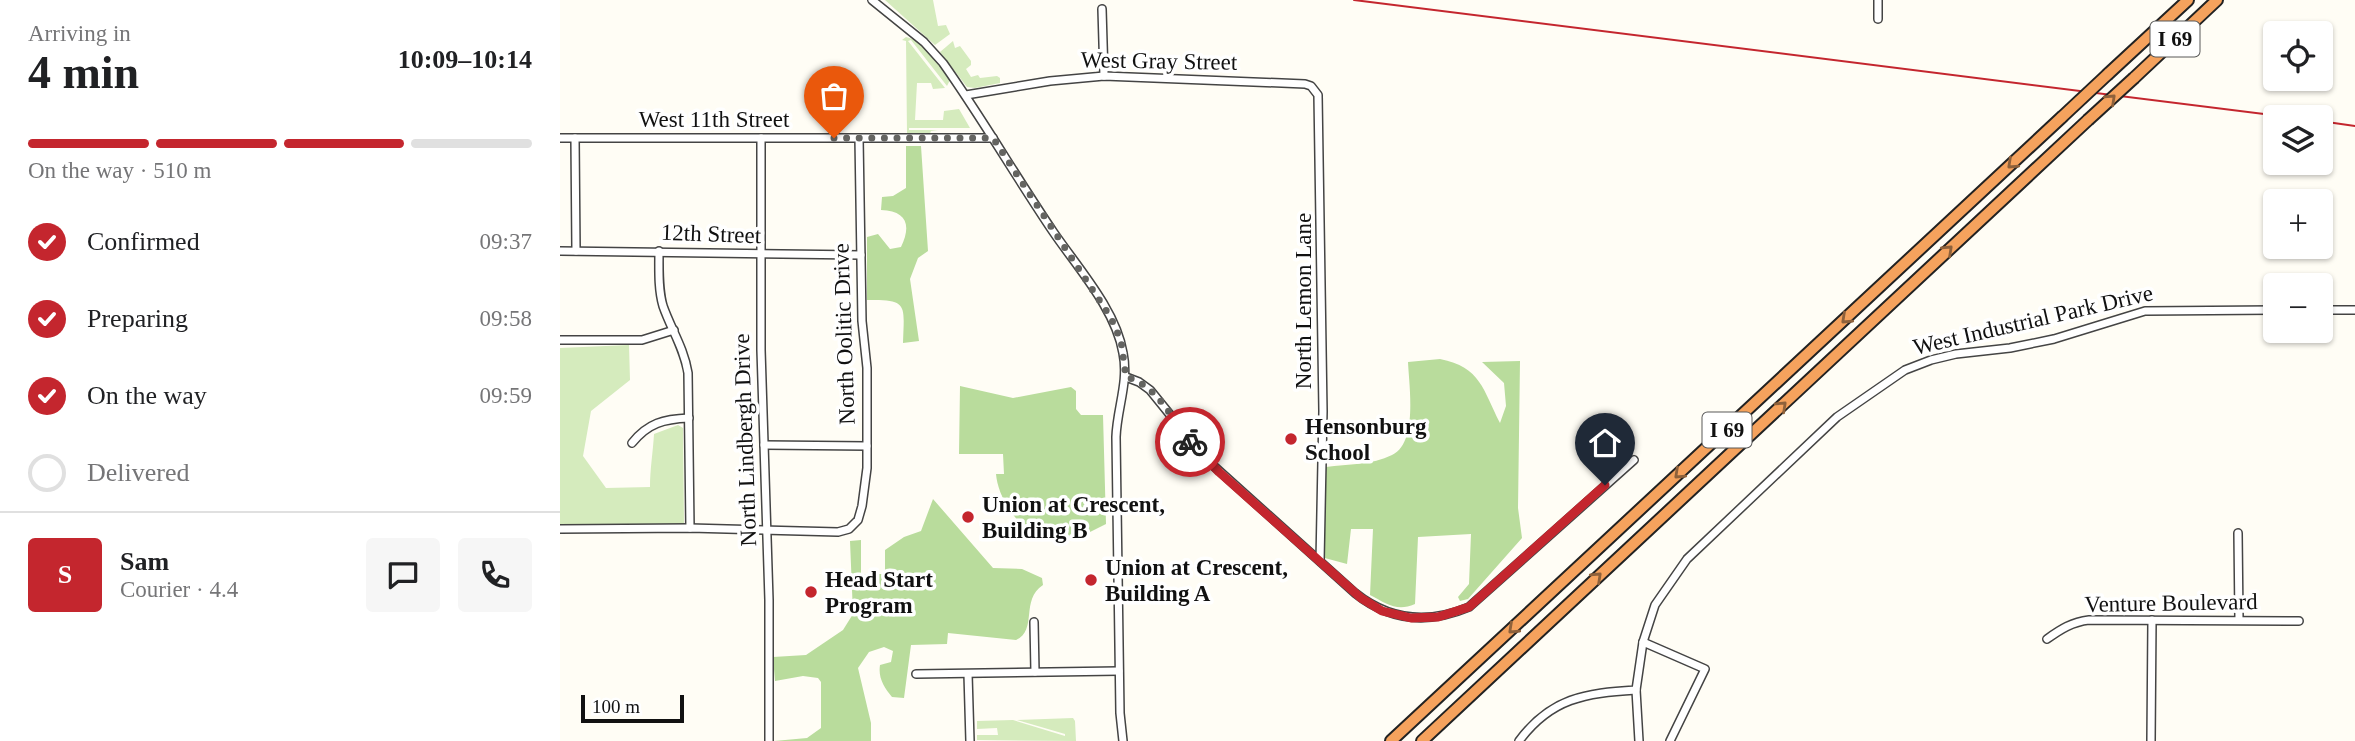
<!DOCTYPE html>
<meta charset="utf-8">
<style>
body{margin:0;font-family:"Times New Roman",serif;background:#f6f6f6;color:#202124;height:100vh;display:flex;flex-direction:column;font-size:26px;white-space:nowrap}
*{box-sizing:border-box;margin:0}
p{font-size:23px;color:#757577}
.icon{flex:none;width:38px;height:38px;fill:none;stroke:currentColor;stroke-width:2;stroke-linecap:round;stroke-linejoin:round}
.map{position:relative;flex:1;overflow:hidden}
.drawer{display:flex;flex-direction:column;background:#fff;width:560px}
.drawer>*{flex:none}
.buttons{position:absolute;left:1703px;top:21px;display:grid;gap:14px}
.buttons a{display:grid;place-items:center;width:70px;height:70px;border-radius:7px;background:#fff;box-shadow:0 2px 5px #0004;font-size:35px}
.scale{position:absolute;left:21px;bottom:18px;width:103px;box-sizing:border-box;padding-left:7px;border:4px solid #111;border-top:0;font-size:19px;line-height:24px;white-space:nowrap;color:#111;-webkit-text-stroke:5px #fff;paint-order:stroke}
.pin{position:absolute;display:grid;place-items:center;width:60px;height:60px;color:#fff;margin:-72px -30px;border-radius:50% 50% 50% 0;rotate:-45deg;box-shadow:0 0 7px #0007}
.pin .icon{rotate:45deg}
.courier{position:absolute;display:grid;place-items:center;width:70px;height:70px;margin:-35px;border:5px solid #c4262e;border-radius:50%;background:#fff;color:#222;box-shadow:0 2px 9px #0007}
.head em{font-style:normal;font-weight:800}
.head div{display:flex;flex-direction:column-reverse}
.head{display:flex;align-items:center;justify-content:space-between;height:119px;padding:0 28px}
h1{font-size:46px;font-weight:800;line-height:52px}
.bar{display:grid;grid-template-columns:repeat(4,1fr);gap:10px 7px;align-content:center;height:84px;padding:0 28px}
.bar i{height:9px;border-radius:5px;background:#e0e0e0}
.bar .on{background:#c4262e}
.bar p{grid-column:span 4}
.line{display:flex;align-items:center;gap:18px;padding:0 28px;border-top:2px solid #e0e0e0}
.line div{flex:1}
.round{display:grid;place-items:center;flex:none;width:74px;height:74px;border-radius:7px;background:#f6f6f6}
ol{padding:0 28px;list-style:none}
li{display:flex;align-items:center;gap:21px;height:77px}
li p{margin-inline-start:auto}
li .icon{padding:7px;border-radius:50%;background:#c4262e;color:#fff;stroke-width:4}
li:last-child{color:#757577}
li i{width:38px;height:38px;border:4px solid #e0e0e0;border-radius:50%}
main{display:flex;flex:1;min-height:0}
.map>svg:first-child{display:block}
.green{fill:#d5ebbd}
.forest{fill:#b9dc9c}
.lines{fill:none;stroke-linecap:round;stroke-linejoin:round}
.minor-casing{stroke:#444;stroke-width:10}
.highway-casing{stroke:#222;stroke-width:14}
.minor{stroke:#fff;stroke-width:7}
.highway{stroke:#f5a25d;stroke-width:10}
.rail{stroke:#c4262e;stroke-width:2}
.highway-bridge-casing{stroke:#222;stroke-width:14;stroke-linecap:butt}
.highway-bridge{stroke:#f5a25d;stroke-width:10}
.oneway{stroke:#8e613b}
.done{stroke:#646461;stroke-width:7;stroke-dasharray:0 12.6}
.route{stroke:#c4262e;stroke-width:9}
.poi-dot{fill:#c4262e;stroke:#fff;stroke-width:2.5}
.labels{text-anchor:middle;dominant-baseline:central;stroke-width:7;stroke-linejoin:round;paint-order:stroke}
.shield{fill:#fff;stroke:#585858;stroke-width:2}
.shield-label{font-size:21px;font-weight:bold;fill:#111}
.street-label{font-size:23px;fill:#111;stroke:#fff}
.poi-label{font-size:23px;font-weight:bold;fill:#111;stroke:#fff;text-anchor:start}
</style>
<main>
<section class="drawer">
<div class="head"><div><h1>4 min</h1><p>Arriving in</p></div><em>10:09–10:14</em></div>
<div class="bar"><i class="on"></i><i class="on"></i><i class="on"></i><i></i><p>On the way · 510 m</p></div>
<ol>
<li><svg class="icon" aria-label="check" viewBox="0 0 24 24"><path d="M5 12l5 5 9-10"/></svg>Confirmed<p>09:37</p></li>
<li><svg class="icon" aria-label="check" viewBox="0 0 24 24"><path d="M5 12l5 5 9-10"/></svg>Preparing<p>09:58</p></li>
<li><svg class="icon" aria-label="check" viewBox="0 0 24 24"><path d="M5 12l5 5 9-10"/></svg>On the way<p>09:59</p></li>
<li><i></i>Delivered</li>
</ol>
<div class="line" style="height:126px"><b class="round" style="background:#c4262e;color:#fff">S</b><div><b>Sam</b><p>Courier · 4.4</p></div><a class="round"><svg class="icon" aria-label="chat" viewBox="0 0 24 24"><path d="M4 5h16v11H9l-5 4z"/></svg></a><a class="round"><svg class="icon" aria-label="phone" viewBox="0 0 24 24"><path d="M5 4h4l2 5-3 2q2 4 5 5l2-3 5 2v4C11 20 4 13 5 4z"/></svg></a></div>
</section>
<div class="map">
<svg width="1795" height="741" viewBox="0 0 1795 741">
<rect width="100%" height="100%" fill="#fffdf5"/>
<g class="green">
<path d="M325 0H373L378 26 386 25 390 34 375 45Z"/>
<path d="M346 37C365 41 381 64 390 80L387 86 351 40 348 41 385 88 373 89 371 83H357L355 120H383L384 111 399 109 410 128H349V130H378L371 131 370 134H347L346 41 342 40Z"/>
<path d="M393 41 395 48 400 46 411 61V65L406 69 411 77 418 75 420 78 437 76 440 78V83L415 88 407 87 380 52Z"/>
<path d="M69 345 70 380 31 411 23 456 46 488 90 487C90 469 93 452 94 434L118 425 123 428 124 526H0V348Z"/>
<path d="M513 718 515 721 516 741 417 740V735H438L437 728 417 729V721L453 720 505 736V734L457 720Z"/>
</g>
<g class="forest">
<path d="M346 146H361L368 251 358 258 350 279 359 341 343 343C344 305 349 299 307 300V237L318 234 330 249 341 247C352 224 346 211 321 210L322 197 333 196 346 188Z"/>
<path d="M880 359C921 367 923 390 940 423L946 406 944 383 922 362 960 361 958 508 962 538 908 599 900 601 898 597 909 584 911 534 858 537 855 604C837 612 827 604 810 595L813 529H791L787 564 761 557 766 467C788 464 812 465 832 455 858 443 849 386 848 362Z"/>
<path d="M400 386 453 398 511 387 516 391V409L521 415H543L546 524 528 533 488 541C462 534 438 500 436 474H444L443 454H399Z"/>
<path d="M373 499 433 568 462 569 482 578 483 585C460 600 478 630 456 640L388 633 387 644 351 645 344 698 332 697C324 687 318 678 320 665L331 662 333 651 324 647 309 652 298 668 311 723V741H214L247 738 261 728V682L258 678 243 676 215 681 213 657 246 655 283 630 293 614 290 541 301 540V574H325V550L344 537 361 531Z"/>
</g>
<g class="lines">
<g class="minor-casing">
<g id="minor">
<path d="M312 0 364 42 383 63C422 118 456 177 494 233 518 268 556 310 563 353 569 382 557 408 556 437L560 713 563 741"/>
<path d="M542 9 544 76"/>
<path d="M1318 19V0"/>
<path d="M406 95 490 81 544 76 745 84 751 86 758 95 763 411 760 561"/>
<path d="M0 138H433"/>
<path d="M15 138 16 251"/>
<path d="M201 138V350L209 600V741"/>
<path d="M0 251 301 255"/>
<path d="M99 251C99 269 98 289 103 306 111 329 124 348 128 373L130 528"/>
<path d="M1760 310H1795"/>
<path d="M0 340H82L114 330"/>
<path d="M566 377 579 382 590 390 646 459 795 593C830 621 869 624 909 607L1074 460"/>
<path d="M72 443C88 423 104 419 129 418"/>
<path d="M204 445 307 446"/>
<path d="M0 529 130 528 278 532 289 529 298 520 302 506 307 468V368L302 321 299 138"/>
<path d="M1678 533 1679 620"/>
<path d="M474 622 475 672"/>
<path d="M1487 639C1501 629 1512 622 1529 620L1739 621"/>
<path d="M1083 642 1145 669 1110 741"/>
<path d="M356 674 559 671"/>
<path d="M408 674 410 741"/>
<path d="M1076 690 1079 741"/>
<path d="M959 741C991 698 1025 693 1076 690L1083 642 1095 605 1127 559 1277 417 1345 370 1371 360 1396 354 1450 348 1494 339 1585 311 1715 310"/>
<path d="M1591 741 1592 620"/>
</g>
</g>
<g class="highway-casing">
<g id="highway">
<path d="M1548 74 1628 0"/>
<path d="M1574 78 1657 0"/>
<path d="M831 741 1502 117"/>
<path d="M862 741 1528 120"/>
</g>
</g>
<use href="#minor" class="minor"/>
<use href="#highway" class="highway"/>
<g class="rail">
<path d="M794 0 1728 117"/>
<path d="M1760 121 1795 126"/>
</g>
<g class="highway-bridge-casing">
<g id="highway-bridge">
<path d="M1502 117 1548 74"/>
<path d="M1528 120 1574 78"/>
</g>
</g>
<use href="#highway-bridge" class="highway-bridge"/>
</g>
<defs><path id="oneway-chevron" d="M-2-3.5L2.5 0L-2 3.5" fill="none" stroke-width="1.6" stroke-linecap="round" stroke-linejoin="round" transform="scale(1.75)"/></defs>
<g class="oneway">
<use href="#oneway-chevron" transform="translate(1551 99) rotate(-43)"/>
<use href="#oneway-chevron" transform="translate(1452 164) rotate(137)"/>
<use href="#oneway-chevron" transform="translate(1388 250) rotate(-43)"/>
<use href="#oneway-chevron" transform="translate(1286 319) rotate(137)"/>
<use href="#oneway-chevron" transform="translate(1222 406) rotate(-43)"/>
<use href="#oneway-chevron" transform="translate(1119 474) rotate(137)"/>
<use href="#oneway-chevron" transform="translate(1037 577) rotate(-43)"/>
<use href="#oneway-chevron" transform="translate(953 629) rotate(137)"/>
</g>
<g class="lines">
<path class="done" d="M274 138H433L551 318 561 341 566 377C597 385 612 419 630 442"/>
<path class="route" d="M630 442 659 472 801 598 822 611 851 618 878 617 909 607 1045 485"/>
</g>
<g class="poi-dot">
<circle cx="731" cy="439" r="7"/>
<circle cx="408" cy="517" r="7"/>
<circle cx="531" cy="580" r="7"/>
<circle cx="251" cy="592" r="7"/>
</g>
<g class="labels">
<g class="shield">
<rect x="1590.5" y="21.5" width="49" height="35" rx="5"/>
<rect x="1142.5" y="412.5" width="49" height="35" rx="5"/>
</g>
<g class="shield-label">
<text x="1615" y="39">I 69</text>
<text x="1167" y="430">I 69</text>
</g>
<g class="street-label">
<text transform="translate(599 61) rotate(1)">West Gray Street</text>
<text x="154" y="119">West 11th Street</text>
<text transform="translate(151 234) rotate(2)">12th Street</text>
<text transform="translate(743 301) rotate(-90)">North Lemon Lane</text>
<text transform="translate(1473 320) rotate(-13)">West Industrial Park Drive</text>
<text transform="translate(284 334) rotate(-92)">North Oolitic Drive</text>
<text transform="translate(185 440) rotate(-92)">North Lindbergh Drive</text>
<text transform="translate(1611 603) rotate(-1)">Venture Boulevard</text>
</g>
<g class="poi-label">
<text x="745" y="426">Hensonburg<tspan x="745" dy="26">School</tspan></text>
<text x="422" y="504">Union at Crescent,<tspan x="422" dy="26">Building B</tspan></text>
<text x="545" y="567">Union at Crescent,<tspan x="545" dy="26">Building A</tspan></text>
<text x="265" y="579">Head Start<tspan x="265" dy="26">Program</tspan></text>
</g>
</g>
</svg>
<div class="buttons">
<a><svg class="icon" aria-label="locate" viewBox="0 0 24 24"><circle cx="12" cy="12" r="6"/><path d="M12 2v4M12 18v4M2 12h4M18 12h4"/></svg></a>
<a><svg class="icon" aria-label="layers" viewBox="0 0 24 24"><path d="M12 4l9 5-9 5-9-5zM3 14l9 5 9-5"/></svg></a>
<a>+</a>
<a>−</a>
</div>
<div class="scale">100 m</div>
<div class="pin" style="left:274px;top:138px;background:#ea580c"><svg class="icon" aria-label="bag" viewBox="0 0 24 24"><path d="M5 8h14l-1 12H6zM9 8a3 3 0 0 1 6 0"/></svg></div>
<div class="pin" style="left:1045px;top:485px;background:#1f2937"><svg class="icon" aria-label="home" viewBox="0 0 24 24"><path d="M3 11l9-7 9 7M6 9v11h12V9"/></svg></div>
<div class="courier" style="left:630px;top:442px"><svg class="icon" aria-label="bike" viewBox="0 0 24 24"><circle cx="6" cy="16" r="4"/><circle cx="18" cy="16" r="4"/><path d="M6 16l4-8h5l3 8M10 8l3 8H6M13 5h3"/></svg></div>
</div>
</main>
